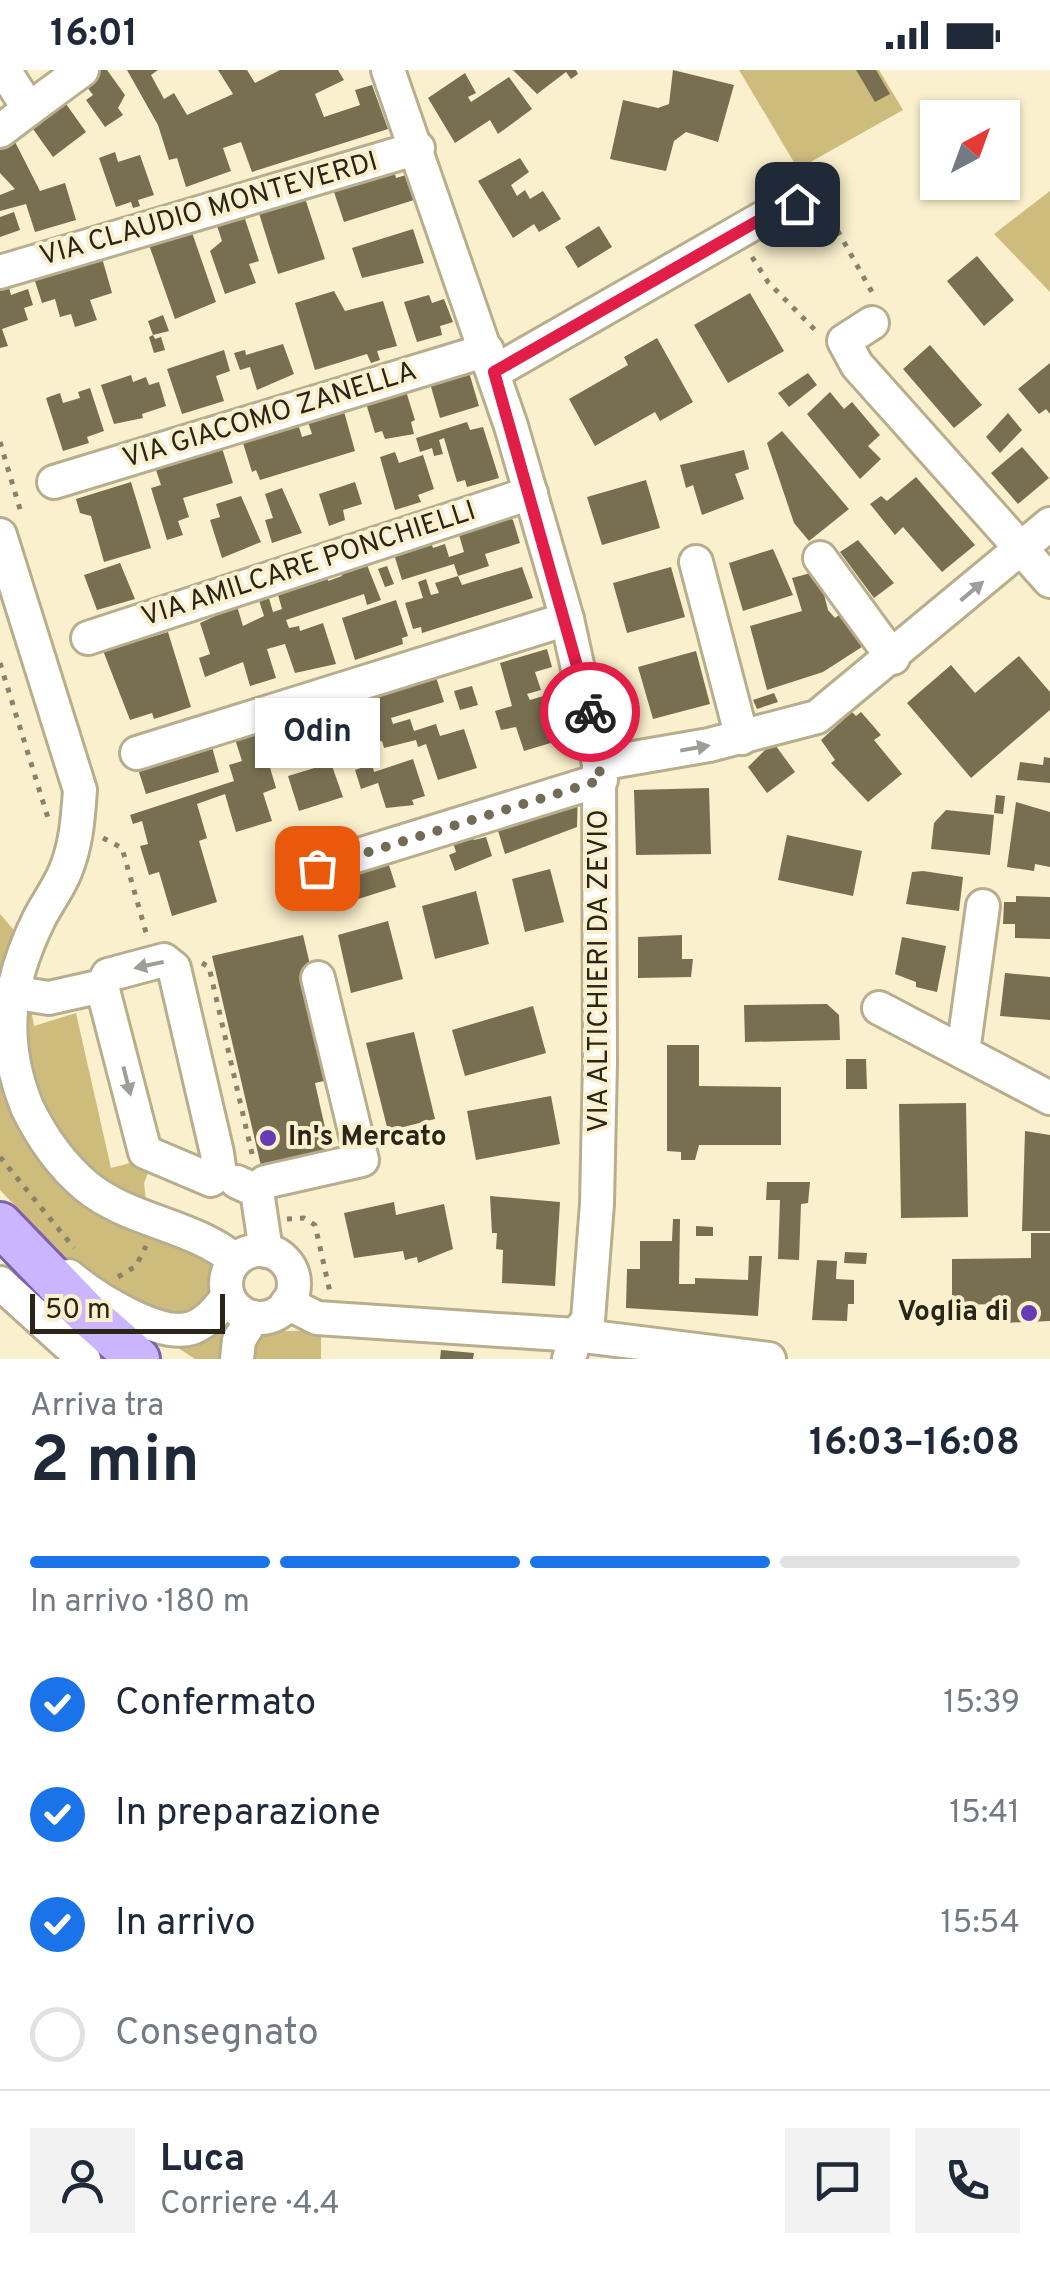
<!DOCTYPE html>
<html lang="it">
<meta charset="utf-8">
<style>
body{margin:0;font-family:Overpass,sans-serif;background:#f2f2f3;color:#1f2937;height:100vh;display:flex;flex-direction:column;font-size:38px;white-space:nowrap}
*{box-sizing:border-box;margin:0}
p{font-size:32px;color:#747a83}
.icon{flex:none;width:55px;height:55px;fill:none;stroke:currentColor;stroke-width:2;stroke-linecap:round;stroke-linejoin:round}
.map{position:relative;height:1289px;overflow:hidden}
.sheet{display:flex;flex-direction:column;background:#fff;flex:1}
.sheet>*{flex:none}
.needle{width:65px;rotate:41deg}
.controls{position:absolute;left:920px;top:30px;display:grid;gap:20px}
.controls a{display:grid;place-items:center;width:100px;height:100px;border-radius:0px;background:#fff;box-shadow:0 2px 8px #0004;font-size:50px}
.scale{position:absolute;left:30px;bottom:25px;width:195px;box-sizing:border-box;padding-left:10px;border:5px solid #292518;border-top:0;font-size:28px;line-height:35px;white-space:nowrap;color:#292518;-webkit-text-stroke:8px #faf0cd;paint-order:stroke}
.pin{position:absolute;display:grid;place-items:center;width:85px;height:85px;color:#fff;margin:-42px;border-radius:20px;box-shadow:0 5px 15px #0006}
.courier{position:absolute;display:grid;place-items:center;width:100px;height:100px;margin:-50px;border:8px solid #e11d48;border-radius:50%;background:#fff;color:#222;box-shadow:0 2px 12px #0007}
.bubble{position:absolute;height:70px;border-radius:0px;background:#fff;box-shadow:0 2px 8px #0004;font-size:32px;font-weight:700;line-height:70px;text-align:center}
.headline em{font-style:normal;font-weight:700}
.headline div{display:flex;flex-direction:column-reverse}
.headline{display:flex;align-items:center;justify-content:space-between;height:170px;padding:0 30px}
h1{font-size:65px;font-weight:700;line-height:75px}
.bar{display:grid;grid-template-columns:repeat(4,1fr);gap:15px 10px;align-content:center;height:120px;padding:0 30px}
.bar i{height:12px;border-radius:8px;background:#e0e1e3}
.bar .active{background:#1a73e8}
.bar p{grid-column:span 4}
.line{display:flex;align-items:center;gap:25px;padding:0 30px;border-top:2px solid #e0e1e3}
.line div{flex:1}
.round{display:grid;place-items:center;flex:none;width:105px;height:105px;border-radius:0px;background:#f2f2f3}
ol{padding:0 30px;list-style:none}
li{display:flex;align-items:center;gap:30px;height:110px}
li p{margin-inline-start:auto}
li .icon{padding:10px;border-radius:50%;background:#1a73e8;color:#fff;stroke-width:4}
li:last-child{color:#747a83}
li i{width:55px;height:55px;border:5px solid #e0e1e3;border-radius:50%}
.status{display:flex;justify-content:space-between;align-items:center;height:70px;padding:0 50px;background:#fff;direction:ltr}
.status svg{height:28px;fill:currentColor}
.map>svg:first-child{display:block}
.green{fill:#cebc7d}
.building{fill:#776f50}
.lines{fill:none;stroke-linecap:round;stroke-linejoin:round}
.minor-casing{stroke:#b7ae8d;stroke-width:38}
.major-casing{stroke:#7b62ad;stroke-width:48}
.path{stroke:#89826b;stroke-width:5;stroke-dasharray:5 8;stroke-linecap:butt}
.minor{stroke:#fff;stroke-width:32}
.major{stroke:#cab5fe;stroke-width:42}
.oneway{fill:#9f9d97}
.done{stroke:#726c57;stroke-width:10;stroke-dasharray:0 18}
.route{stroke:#e11d48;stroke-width:12}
.poi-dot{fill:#663bb3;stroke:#faf0cd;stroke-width:4}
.labels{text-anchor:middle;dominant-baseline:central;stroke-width:8;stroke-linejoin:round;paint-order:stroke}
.street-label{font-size:28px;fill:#292518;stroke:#faf0cd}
.poi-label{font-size:28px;font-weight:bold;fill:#292518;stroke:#faf0cd;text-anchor:start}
</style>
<div class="status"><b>16:01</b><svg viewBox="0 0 49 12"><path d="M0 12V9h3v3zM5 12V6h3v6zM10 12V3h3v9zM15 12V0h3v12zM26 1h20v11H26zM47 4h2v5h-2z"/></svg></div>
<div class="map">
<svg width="1050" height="1289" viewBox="0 0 1050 1289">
<rect width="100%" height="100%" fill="#faf0cd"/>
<g class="green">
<path d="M739 0H879L903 40 798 99Z"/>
<path d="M1050 121V222L994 164Z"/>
<path d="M0 844 19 866 34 956 76 943 111 1098 138 1091 151 1096 144 1113 149 1156 212 1187 218 1212 211 1230 259 1262 321 1260V1289H195L106 1231 0 1120Z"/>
</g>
<g class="building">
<path d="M101 0H107L125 25 118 38 123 45 105 57 86 30 93 25 84 13Z"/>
<path d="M127 0H158L151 5 164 29 174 23 187 45 233 24 218 0H247L255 13 280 0H338L344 10 315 24 324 47 360 35 355 20 372 15 388 59 252 102 241 72 223 78 231 101 186 117 177 88 169 90 158 55Z"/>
<path d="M513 0H576L578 4 571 9 566 2 537 24Z"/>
<path d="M673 0 734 15 718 72 686 62 674 71 666 101 610 89 623 30 658 38 669 34Z"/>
<path d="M856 0H876L890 24 875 32Z"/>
<path d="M465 3 476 23 468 27 471 32 509 7 532 39 498 64 490 50 455 73 428 28Z"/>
<path d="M55 32 60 38 66 34 86 62 53 87 28 52Z"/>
<path d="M11 64 40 121 65 113 76 150 35 162 26 134 0 141V125L15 119 0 103V72Z"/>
<path d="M115 82 118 92 140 85 154 125 138 130 140 136 133 138 131 132 116 137 99 88Z"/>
<path d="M520 88 529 102 511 115 517 126 525 120 530 129 543 121 561 149 539 162 534 154 513 168 478 111Z"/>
<path d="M392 94 396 108 406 105 414 130 344 152 331 113Z"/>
<path d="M303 122 325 189 278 204 257 137Z"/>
<path d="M239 131 259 191 249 194 256 213 225 224 210 181 222 171 212 140Z"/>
<path d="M14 142 20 160 0 167V147Z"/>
<path d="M187 148 216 232 175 249 148 172Z"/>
<path d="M599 156 612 177 578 198 565 177Z"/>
<path d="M413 159 424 193 362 208 352 178Z"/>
<path d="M977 186 1014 230 984 256 947 211Z"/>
<path d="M102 188 112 223 90 230 97 250 75 257 71 244 60 247 55 229 42 233 34 208Z"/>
<path d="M9 218 11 225 28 219 33 235 24 238 28 250 2 259 8 276 0 278V221Z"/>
<path d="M334 221 345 241 383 231 397 276 377 281 380 290 371 293 367 284 315 300 295 233Z"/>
<path d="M750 223 784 281 728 313 694 255Z"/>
<path d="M429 225 432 233 444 229 453 252 440 256 442 265 417 272 404 232Z"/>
<path d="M163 245 169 261 153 265 148 251Z"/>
<path d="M153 265 155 269 161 267 165 280 154 283 149 267Z"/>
<path d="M657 268 693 332 660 351 655 342 595 376 569 329 628 295 624 287Z"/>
<path d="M283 274 294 304 257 320 250 297 240 300 234 283 245 280 246 285Z"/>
<path d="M930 275 982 335 954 358 903 299Z"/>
<path d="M224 280 230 301 216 306 224 331 182 344 167 299Z"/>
<path d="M1050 293V344L1046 339 1039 344 1018 319Z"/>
<path d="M468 299 479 336 440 348 429 310Z"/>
<path d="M808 303 817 315 789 337 778 323Z"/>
<path d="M131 305 133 312 146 307 149 315 159 312 166 336 142 344 143 348 114 354 101 315Z"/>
<path d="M90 318 104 361 87 367 89 373 63 381 46 328 60 323 63 333 80 328 78 322Z"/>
<path d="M405 318 415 350 411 352 414 364 385 369 382 361 375 363 365 330Z"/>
<path d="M830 322 844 339 852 332 880 365 868 376 881 389 860 409 807 344Z"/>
<path d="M343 338 355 381 260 410 256 400 252 402 243 373 237 375 234 365 275 353 277 362 299 357 302 367 312 364 307 349Z"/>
<path d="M1008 343 1022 360 1000 383 986 367Z"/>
<path d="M467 352 470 360 483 357 499 408 467 417 465 410 457 412 444 368 439 370 443 384 434 386 432 378 420 382 416 368Z"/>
<path d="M782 361 849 439 809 471 794 453 767 373Z"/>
<path d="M221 375 233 413 183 428 189 447 178 451 183 465 167 470 151 418 161 415 152 388Z"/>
<path d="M1022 377 1049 408 1018 434 991 403Z"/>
<path d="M744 380 749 399 735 404 744 429 702 445 693 415 686 418 680 395Z"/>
<path d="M395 382 399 393 423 385 434 419 418 425 421 432 395 440 380 387Z"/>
<path d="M916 407 975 475 942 502 903 457 895 465 870 434 881 426 887 431Z"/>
<path d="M646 410 660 458 602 475 587 427Z"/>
<path d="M131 412 151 478 104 492 91 446 80 443 76 429Z"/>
<path d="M355 412 362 434 343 440 345 450 329 456 319 424Z"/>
<path d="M282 418 302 463 272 473 265 450 273 448 265 424Z"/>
<path d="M241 426 261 472 222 488 210 450 220 447 216 434Z"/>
<path d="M501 444 513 450 520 473 485 484 489 496 458 506 462 515 522 497 533 528 422 563 421 557 413 559 405 533 423 528 418 512 426 509 431 525 439 523 435 513 458 506 454 494 402 510 392 478 429 467 433 478 445 474 449 487 464 482 457 458Z"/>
<path d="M858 470 894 513 874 528 840 482Z"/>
<path d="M773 479 793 525 743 541 729 493Z"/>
<path d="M365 490 381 530 367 535 364 524 286 550 289 558 299 556 300 561 323 553 336 594 295 603 285 574 267 579 276 608 250 616 243 592 205 607 199 588 210 584 200 553 237 536 243 556 264 546 256 521 266 518 273 542 282 539 276 518 326 502 328 511 342 506 340 498Z"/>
<path d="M120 493 135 529 97 540 84 505Z"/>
<path d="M387 496 394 514 385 517 378 499Z"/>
<path d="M671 497 685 547 627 563 613 513Z"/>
<path d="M818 501 828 540 835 548 847 539 868 573 823 602 767 620 750 556 802 541 792 508Z"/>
<path d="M396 530 408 566 402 568 403 574 355 590 342 548Z"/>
<path d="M168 562 191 637 154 649 152 643 130 650 102 578 143 564 145 569Z"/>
<path d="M547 579 552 597 535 602 541 620 527 624 530 630 554 623 565 658 550 662 554 672 524 681 516 657 501 660 495 641 512 636 500 593Z"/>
<path d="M696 581 710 634 653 649 638 597Z"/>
<path d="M1019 586 1050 622V640L971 708 907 633 951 595 975 623Z"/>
<path d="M434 601 444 632 391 648 393 654 410 649 414 661 436 654 440 666 464 659 477 698 438 710 426 674 418 677 416 670 384 678 382 671 367 675 352 629Z"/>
<path d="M472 616 478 635 460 640 454 621Z"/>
<path d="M774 623 778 632 757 639 753 630Z"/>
<path d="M317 639 329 681 292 693 286 674 299 670 291 647Z"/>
<path d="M852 642 856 646 861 642 881 665 874 670 902 704 868 732 831 693 835 690 821 670Z"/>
<path d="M273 655 284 689 269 694 276 718 263 723 272 751 236 762 225 724 197 734 207 768 199 771 217 832 172 846 159 802 149 805 140 776 148 774 142 751 133 754 130 745 234 711 229 695 242 691 233 663Z"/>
<path d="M353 658 361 682 339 689 331 665Z"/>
<path d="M210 670 219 702 146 724 136 693Z"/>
<path d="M773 672 795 702 767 723 748 697Z"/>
<path d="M1044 687 1050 688V713L1017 710 1020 692 1043 695Z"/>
<path d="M413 689 425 726 412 730 414 735 386 738 378 713 361 719 355 700 372 694 374 702Z"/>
<path d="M331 693 343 727 299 741 288 706Z"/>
<path d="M578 718 577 757 505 784 493 744Z"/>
<path d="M709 718 711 784 636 785 634 720Z"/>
<path d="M996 725 1005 726 1003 744 994 743Z"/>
<path d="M1016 732 1050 742V797L1035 794 1034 801 1007 797Z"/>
<path d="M946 740 994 745 990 785 931 779 934 753Z"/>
<path d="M469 753 474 770 486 767 492 786 455 801 449 785 456 782 449 760Z"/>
<path d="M787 765 862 781 853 826 778 810Z"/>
<path d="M385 783 396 817 349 832 338 798Z"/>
<path d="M550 799 564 852 525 862 512 809Z"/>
<path d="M923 801 963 807 959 841 906 834 912 802Z"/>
<path d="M304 803 307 817 283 824 280 810Z"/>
<path d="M476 821 489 874 435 889 422 836Z"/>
<path d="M1016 826 1050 827V869L1015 868V854H1003L1004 832H1016Z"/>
<path d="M388 851 403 909 351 923 338 865Z"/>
<path d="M303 865 337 1008 315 1013 330 1080 261 1096 212 886Z"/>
<path d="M682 865V889H693L691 907 638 908V867Z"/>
<path d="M902 867 946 876 937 922 916 917V912L895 904Z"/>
<path d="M1005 903 1050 907V950L1000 946Z"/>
<path d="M827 934 839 945 840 970 745 972 744 935Z"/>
<path d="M533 936 546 983 465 1006 452 960Z"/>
<path d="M414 962 435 1049 388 1061 366 973Z"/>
<path d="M667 975H699V1016L781 1017V1075H699L695 1090H681V1082L667 1081Z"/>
<path d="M846 989H866L867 1019H846Z"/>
<path d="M551 1026 560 1074 476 1090 467 1041Z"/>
<path d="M966 1033 968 1147 901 1148 899 1034Z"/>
<path d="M1025 1061 1050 1065V1161H1022Z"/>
<path d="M767 1112H810L808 1133 801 1134 799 1190 778 1189 780 1130H766Z"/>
<path d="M490 1126 560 1132 555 1216 502 1213 503 1180 496 1179 497 1163H492Z"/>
<path d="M394 1132 396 1145 444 1134 453 1179 418 1193 417 1187 405 1190 403 1181 354 1188 344 1143Z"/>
<path d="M673 1149H680L679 1214H695V1208L748 1210 749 1186H762L758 1246 626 1238 627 1199H640V1171H672Z"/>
<path d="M696 1156 713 1157V1166H696Z"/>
<path d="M1031 1163H1050V1251L1002 1253 999 1234 952 1235V1189L1031 1188Z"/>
<path d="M845 1182 867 1183 866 1194 844 1193Z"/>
<path d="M817 1190 837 1191 836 1209 854 1210V1234H848L847 1251 812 1250Z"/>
<path d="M441 1280 474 1283 473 1289H440Z"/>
</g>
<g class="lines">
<g class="minor-casing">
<g id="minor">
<path d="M4 0 29 39 82 0"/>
<path d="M388 0 511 356 567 549 599 694 600 992 597 1134 588 1250 576 1265 569 1289"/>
<path d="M0 61 29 39"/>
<path d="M0 202 418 78"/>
<path d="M872 253 844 271 857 295 1050 511"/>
<path d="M494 302 775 141 797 134"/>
<path d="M54 412 487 280"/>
<path d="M0 465 80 720C78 749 76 776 65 802 58 819 47 833 39 849 7 914 0 970 27 1037 42 1068 60 1094 86 1116 130 1152 191 1154 235 1190"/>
<path d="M820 488 893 588"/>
<path d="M696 492 742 668"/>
<path d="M88 568 531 423"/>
<path d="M137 683 567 549"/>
<path d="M599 694 709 675 817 647 1050 454"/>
<path d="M317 798 601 710"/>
<path d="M10 922 49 928 102 916 108 905 164 890 174 898 217 1083 220 1104 211 1110 145 1082 102 916"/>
<path d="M879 938 1050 1028"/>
<path d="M963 982 983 836"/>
<path d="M237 1112 257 1121 266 1181"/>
<path d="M257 1121 265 1112 362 1090 318 908"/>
<circle cx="260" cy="1214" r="34"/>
<path d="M69 1206C94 1227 159 1269 192 1258 208 1252 218 1239 228 1226"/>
<path d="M0 1213 84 1289"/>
<path d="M287 1233 317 1248 576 1265 769 1289"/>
<path d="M237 1289 239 1270 253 1247"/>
</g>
</g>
<g class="major-casing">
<path id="major" d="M0 1154 85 1242 138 1289"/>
</g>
<g class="path">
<path d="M808 94 809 109"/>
<path d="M825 138 873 224"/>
<path d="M752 187 768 212 816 261"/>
<path d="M0 372 22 446"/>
<path d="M0 593 48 748"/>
<path d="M103 768 122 778 147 866"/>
<path d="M202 893 209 897 253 1088"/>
<path d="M0 1087 74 1178"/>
<path d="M287 1149 304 1148 315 1155 330 1222"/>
<path d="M118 1207 136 1196 146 1176"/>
</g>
<use href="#minor" class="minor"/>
<use href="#major" class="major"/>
</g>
<defs><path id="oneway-solid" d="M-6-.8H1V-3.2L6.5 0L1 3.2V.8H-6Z" transform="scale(2.5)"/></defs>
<g class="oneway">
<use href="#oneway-solid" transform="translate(972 521) rotate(-40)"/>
<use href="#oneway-solid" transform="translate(695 678) rotate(-10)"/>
<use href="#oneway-solid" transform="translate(149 895) rotate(168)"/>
<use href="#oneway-solid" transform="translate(127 1011) rotate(76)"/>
</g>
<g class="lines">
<path class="done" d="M317 798 601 710 590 642"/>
<path class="route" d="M590 642 494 302 775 141 797 134"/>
</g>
<g class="poi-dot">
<circle cx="268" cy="1068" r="10"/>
<circle cx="1029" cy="1243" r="10"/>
</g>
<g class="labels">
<g class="street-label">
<text transform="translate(209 140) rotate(-16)">VIA CLAUDIO MONTEVERDI</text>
<text transform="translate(270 346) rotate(-17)">VIA GIACOMO ZANELLA</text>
<text transform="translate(309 495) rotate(-18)">VIA AMILCARE PONCHIELLI</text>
<text transform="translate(600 901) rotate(-90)">VIA ALTICHIERI DA ZEVIO</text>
</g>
<g class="poi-label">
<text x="288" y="1068">In's Mercato</text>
<text x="1009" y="1243" text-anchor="end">Voglia di</text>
</g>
</g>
</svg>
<div class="controls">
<a><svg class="needle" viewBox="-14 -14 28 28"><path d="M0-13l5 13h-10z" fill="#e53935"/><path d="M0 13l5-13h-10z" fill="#747a83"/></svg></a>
</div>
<div class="scale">50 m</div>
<div class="pin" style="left:317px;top:798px;background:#ea580c"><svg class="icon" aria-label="bag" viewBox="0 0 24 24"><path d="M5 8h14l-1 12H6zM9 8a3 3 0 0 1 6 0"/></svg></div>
<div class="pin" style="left:797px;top:134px;background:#1f2937"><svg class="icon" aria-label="home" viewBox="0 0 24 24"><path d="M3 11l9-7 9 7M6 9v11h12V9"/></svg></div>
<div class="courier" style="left:590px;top:642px"><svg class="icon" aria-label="bike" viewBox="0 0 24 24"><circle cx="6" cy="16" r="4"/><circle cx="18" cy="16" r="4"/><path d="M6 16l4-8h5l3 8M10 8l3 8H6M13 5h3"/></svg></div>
<div class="bubble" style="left:255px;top:628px;width:125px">Odin</div>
</div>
<section class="sheet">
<div class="headline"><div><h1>2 min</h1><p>Arriva tra</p></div><em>16:03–16:08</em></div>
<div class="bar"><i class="active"></i><i class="active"></i><i class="active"></i><i></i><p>In arrivo · 180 m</p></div>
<ol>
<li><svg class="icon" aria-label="check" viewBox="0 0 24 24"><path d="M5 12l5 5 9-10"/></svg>Confermato<p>15:39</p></li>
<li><svg class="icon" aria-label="check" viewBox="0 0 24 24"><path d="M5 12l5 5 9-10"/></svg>In preparazione<p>15:41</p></li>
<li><svg class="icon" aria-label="check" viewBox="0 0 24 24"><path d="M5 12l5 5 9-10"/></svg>In arrivo<p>15:54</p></li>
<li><i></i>Consegnato</li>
</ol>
<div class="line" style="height:180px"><a class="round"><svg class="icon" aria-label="person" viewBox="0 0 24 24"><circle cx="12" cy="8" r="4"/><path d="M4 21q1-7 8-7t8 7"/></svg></a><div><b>Luca</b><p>Corriere · 4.4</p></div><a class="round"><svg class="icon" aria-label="chat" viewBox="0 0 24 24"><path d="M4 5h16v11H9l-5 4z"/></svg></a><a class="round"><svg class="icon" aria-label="phone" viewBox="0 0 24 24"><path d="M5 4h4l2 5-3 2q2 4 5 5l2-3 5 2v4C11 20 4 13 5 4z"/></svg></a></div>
</section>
